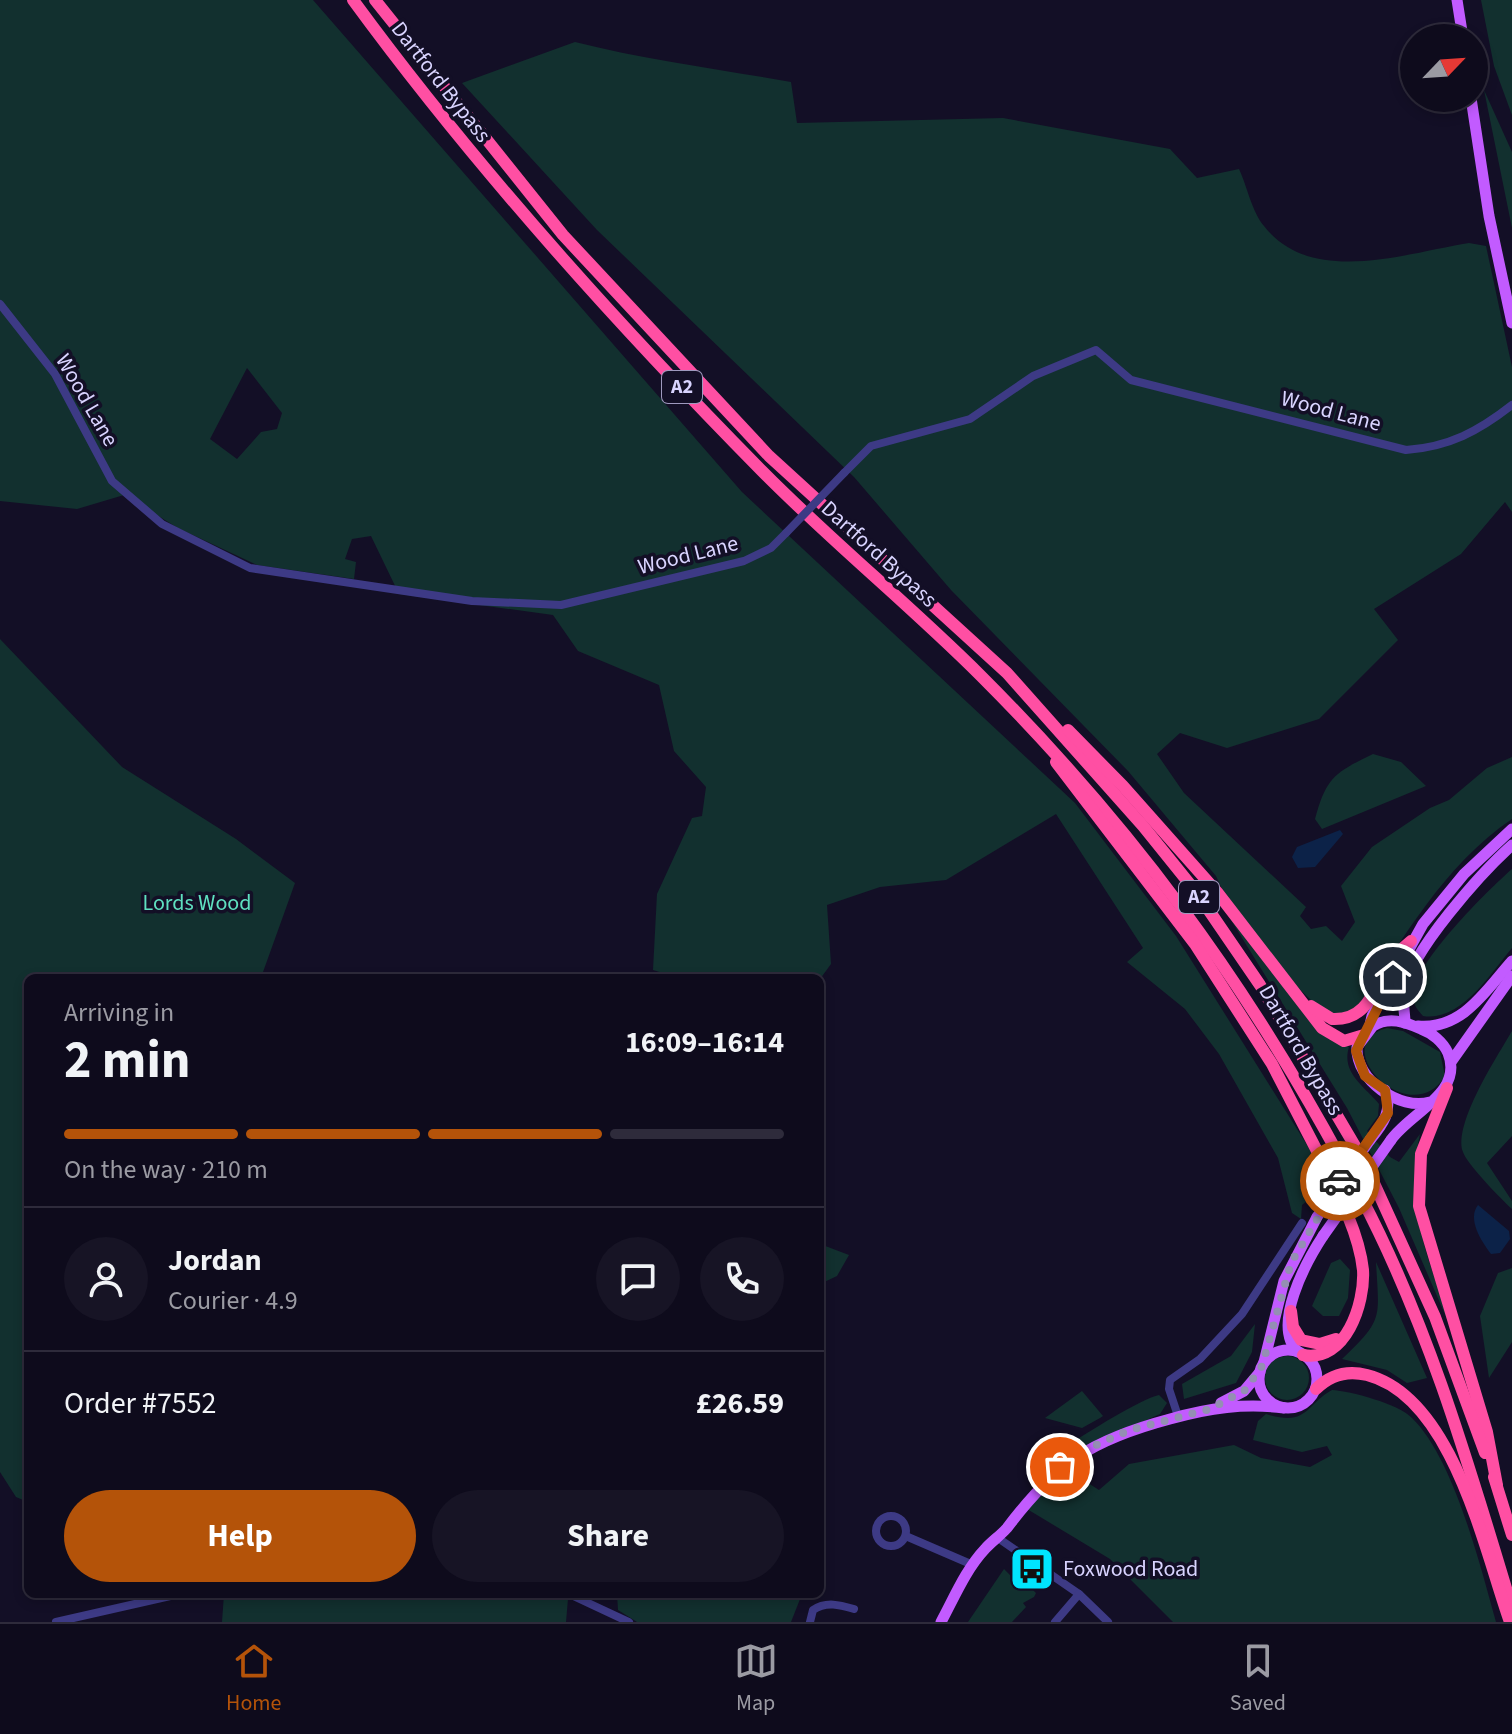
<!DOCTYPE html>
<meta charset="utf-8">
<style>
body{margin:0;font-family:"Source Sans 3",sans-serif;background:#171425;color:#f1f3f6;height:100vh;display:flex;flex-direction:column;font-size:30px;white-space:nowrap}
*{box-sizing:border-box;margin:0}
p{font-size:26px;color:#9b9ba3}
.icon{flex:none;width:44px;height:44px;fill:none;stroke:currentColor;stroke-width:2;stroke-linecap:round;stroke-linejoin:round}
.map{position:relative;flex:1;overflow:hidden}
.drawer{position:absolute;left:24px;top:974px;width:800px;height:624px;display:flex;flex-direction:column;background:#0e0b1c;border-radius:12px;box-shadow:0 4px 12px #0003,0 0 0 2px #2e2b3b}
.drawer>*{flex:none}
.needle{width:52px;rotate:65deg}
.controls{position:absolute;left:1400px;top:24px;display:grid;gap:16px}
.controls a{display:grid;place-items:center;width:88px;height:88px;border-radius:50%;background:#0e0b1c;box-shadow:0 4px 12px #0003,0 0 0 2px #2e2b3b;font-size:40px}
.pin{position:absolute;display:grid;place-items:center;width:68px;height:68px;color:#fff;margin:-34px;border:4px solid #fff;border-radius:50%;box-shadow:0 2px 8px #0007}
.courier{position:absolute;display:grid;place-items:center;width:80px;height:80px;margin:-40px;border:6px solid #b45309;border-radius:50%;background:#fff;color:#222;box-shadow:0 2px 10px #0007}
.head em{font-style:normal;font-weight:700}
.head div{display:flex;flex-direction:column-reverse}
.head{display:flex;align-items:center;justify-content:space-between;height:136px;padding:0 40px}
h1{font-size:52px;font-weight:700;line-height:60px}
.bar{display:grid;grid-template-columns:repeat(4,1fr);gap:12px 8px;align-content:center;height:96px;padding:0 40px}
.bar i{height:10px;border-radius:6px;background:#2e2b3b}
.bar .on{background:#b45309}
.bar p{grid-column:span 4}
.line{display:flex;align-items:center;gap:20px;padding:0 40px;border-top:2px solid #2e2b3b}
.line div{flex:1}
.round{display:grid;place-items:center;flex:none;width:84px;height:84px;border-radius:42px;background:#171425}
.action{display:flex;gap:16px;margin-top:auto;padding:16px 40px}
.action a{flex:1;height:92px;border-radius:48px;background:#b45309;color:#fff;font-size:32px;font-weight:700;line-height:92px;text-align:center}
.action a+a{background:#171425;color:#f1f3f6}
.tabs{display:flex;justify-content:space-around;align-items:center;height:112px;border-top:2px solid #2e2b3b;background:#0e0b1c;font-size:22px;color:#9b9ba3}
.tabs a{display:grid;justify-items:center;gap:4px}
.tabs .on{color:#b45309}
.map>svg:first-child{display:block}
.green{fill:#12302f;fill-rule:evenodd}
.water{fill:#0c2248}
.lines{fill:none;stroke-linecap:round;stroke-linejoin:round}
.minor{stroke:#3d3a85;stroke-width:8}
.major{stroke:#c25bff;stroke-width:11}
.highway{stroke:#ff4fa3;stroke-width:12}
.minor-bridge{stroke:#3d3a85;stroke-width:8}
.major-bridge{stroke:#c25bff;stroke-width:11}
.done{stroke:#948fb3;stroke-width:8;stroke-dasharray:0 14.4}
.route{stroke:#b45309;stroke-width:10}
.labels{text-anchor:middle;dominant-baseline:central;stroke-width:7;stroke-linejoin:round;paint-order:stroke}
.shield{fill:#130f26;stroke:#9e99be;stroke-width:2}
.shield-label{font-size:20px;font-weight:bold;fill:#d9d4ff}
.street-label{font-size:22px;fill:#d9d4ff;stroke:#130f26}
.park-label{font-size:22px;fill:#5fe0c0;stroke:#130f26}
.poi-label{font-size:22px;fill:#d9d4ff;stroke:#130f26;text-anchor:start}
</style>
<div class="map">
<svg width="1512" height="1622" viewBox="0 0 1512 1622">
<rect width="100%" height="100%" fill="#130f26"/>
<g class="green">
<path d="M0 0H313L742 492 1075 803 1176 936 1312 1153 1328 1184 1302 1205 1301 1219 1292 1213 1278 1158 1219 1054 1185 1009 1127 962 1143 948 1056 814 946 880 880 887 827 905 831 964 820 979 679 978 653 970 657 894 692 818 702 816 706 787 674 751 659 685 578 651 553 615 399 594 371 536 352 539 345 559 356 562 354 579 257 565 178 528 124 495 77 509 0 501ZM247 368 282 413 277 429 261 432 237 459 210 439Z"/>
<path d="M1481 0H1512V115L1494 66Z"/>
<path d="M575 42C646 60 718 69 791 82L797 123 1003 118 1170 149 1197 178 1239 169C1247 186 1252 212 1264 226 1311 287 1406 253 1469 243L1486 246 1512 367V512L1505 502 1461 554 1374 609 1398 640 1319 719 1227 748 1180 733 1157 754 1184 793 1306 907 1300 916 1311 929 1326 926 1342 941 1355 922 1341 886 1372 847 1430 808 1449 800 1487 768 1512 757V819C1443 866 1404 938 1358 1006 1348 1011 1340 1016 1329 1012 1299 1001 1242 915 1221 887L1216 876 1128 771 951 590 854 477 597 230 462 83Z"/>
<path d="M1484 90 1512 152V228Z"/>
<path d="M0 639 122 767 236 839 295 883 263 972 274 978H28V1502L16 1497 0 1472Z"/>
<path d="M1373 754 1401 762 1426 786 1322 829 1315 819C1326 777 1336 772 1373 754Z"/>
<path d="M1512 869V948C1490 974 1461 1022 1423 1016 1417 1009 1413 1005 1413 995 1414 963 1488 890 1512 869Z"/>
<path d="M1226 912 1327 1038 1349 1047C1341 1073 1364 1086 1379 1104L1378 1116 1367 1131 1390 1157 1399 1162 1420 1134C1402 1211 1433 1268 1456 1340L1399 1208 1347 1108Z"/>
<path d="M1387 1028 1403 1031 1440 1052 1445 1076C1410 1133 1324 1044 1387 1028Z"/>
<path d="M1512 1031V1136L1487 1163 1512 1201V1209C1502 1200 1466 1163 1463 1152 1453 1124 1497 1057 1512 1031Z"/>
<path d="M820 1244 849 1255 837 1276 820 1284Z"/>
<path d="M1340 1259 1350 1270 1348 1298 1339 1316H1323L1312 1306 1331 1263Z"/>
<path d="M1376 1262 1427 1378 1407 1383 1387 1370 1342 1359C1384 1319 1379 1319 1376 1262Z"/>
<path d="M1512 1268V1342L1489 1378 1480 1316 1498 1273Z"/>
<path d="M1255 1324 1252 1352 1236 1383 1184 1399 1182 1384 1231 1356Z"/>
<circle cx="1287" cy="1378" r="22"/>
<path d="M1332 1390C1350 1391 1399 1404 1412 1418 1454 1459 1480 1565 1496 1622H1173L1110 1559 1027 1509 1068 1470 1099 1490 1129 1464 1234 1445 1261 1458 1310 1467 1332 1455 1327 1446 1302 1452 1253 1440 1258 1421 1266 1414C1308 1427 1305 1405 1332 1390Z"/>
<path d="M1082 1391 1103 1416 1100 1418 1082 1428 1045 1418Z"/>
<path d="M1159 1395 1167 1403 1160 1414 1074 1452 1069 1445C1084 1434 1143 1398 1159 1395Z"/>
<path d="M1004 1569 1018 1583 1021 1578 1036 1593 1034 1597 1023 1603 1026 1607 1012 1622H968Z"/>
<path d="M224 1594H555L568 1599 566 1622H222Z"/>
<path d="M617 1594H802L791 1622H637L618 1610Z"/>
</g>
<g class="water">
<path d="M1340 830 1343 834 1315 867 1298 868 1292 857 1297 847Z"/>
<path d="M1478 1205 1509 1231 1510 1239 1500 1253 1491 1254C1481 1241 1467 1219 1478 1205Z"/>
</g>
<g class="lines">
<g class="minor">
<path d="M0 304 55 374 112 481 162 524 250 568 472 601 561 605 744 561 771 548 786 533"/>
<path d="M844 473 871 446 970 419 1033 376 1096 350 1131 380 1406 450C1449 447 1479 431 1512 405"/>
<path d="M1178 1416 1169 1389 1170 1380 1200 1359 1242 1314 1302 1223"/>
<circle cx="891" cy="1531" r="15"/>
<path d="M908 1537 973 1565"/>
<path d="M998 1538 1079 1594 1108 1622"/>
<path d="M569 1594 629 1622"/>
<path d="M56 1622 179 1594"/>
<path d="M810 1622 813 1610C826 1601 840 1605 854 1609"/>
<path d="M1055 1622 1079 1594"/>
</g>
<g class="major">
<path d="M1457 0 1463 38"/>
<path d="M1471 98 1489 216 1512 323"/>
<path d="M1405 1023C1405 1013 1402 1001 1404 991 1410 952 1482 872 1512 845"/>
<path d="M1418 1026C1463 1030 1486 990 1512 961"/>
<path d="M1369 1030 1372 1016 1423 924 1464 874 1512 829"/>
<path d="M1451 1062 1512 976"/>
<path d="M1370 1140C1383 1124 1393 1111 1385 1090"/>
<path d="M1391 1140C1411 1112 1464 1093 1448 1053 1443 1042 1432 1033 1421 1029 1405 1022 1389 1016 1373 1026L1357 1047C1355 1080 1400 1111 1430 1102"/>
<circle cx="1288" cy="1379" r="29"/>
<path d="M1298 1352C1271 1326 1306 1262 1323 1236"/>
<path d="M1264 1362 1284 1281 1317 1217"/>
<path d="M1221 1403 1244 1391 1260 1372"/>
<path d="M941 1622C954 1598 966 1569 985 1549 992 1541 1000 1536 1007 1528 1056 1463 1091 1440 1170 1419 1209 1408 1244 1403 1284 1408"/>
</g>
<g class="highway">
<path d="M353 0C476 168 616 323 762 471 832 542 910 605 981 676 1130 825 1243 978 1343 1163"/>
<path d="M375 0 563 235 769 456 1007 673 1143 826 1197 893 1260 985 1355 1146"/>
<path d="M1068 730 1123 786 1217 892 1322 1028 1344 1041 1364 1035"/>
<path d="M1056 762 1195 944 1272 1064 1331 1178"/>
<path d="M1311 1006 1332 1019C1370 1021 1375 984 1393 959 1398 952 1405 946 1411 941"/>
<path d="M1447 1088 1421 1154 1419 1206 1487 1432 1497 1485"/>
<path d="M1373 1181 1435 1317 1485 1453"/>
<path d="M1361 1197C1429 1326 1470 1469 1512 1608"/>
<path d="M1291 1311 1293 1327 1301 1340 1320 1344 1336 1339"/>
<path d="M1303 1355C1346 1363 1365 1303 1363 1270 1361 1251 1355 1233 1348 1216"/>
<path d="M1316 1389C1330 1375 1347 1370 1367 1375 1453 1397 1484 1549 1510 1622"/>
<path d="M1494 1477 1512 1535"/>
</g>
<path class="minor-bridge" d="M786 533 844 473"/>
<g class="major-bridge">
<path d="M1317 1217 1370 1140"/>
<path d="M1323 1236 1391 1140"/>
</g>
</g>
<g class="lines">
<path class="done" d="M1060 1467 1087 1449 1130 1430 1210 1409 1245 1390 1262 1366 1291 1263 1340 1181"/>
<path class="route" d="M1340 1181 1388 1113 1385 1090 1365 1076 1356 1051 1393 977"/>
</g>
<defs>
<g id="bus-square" transform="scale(2.3)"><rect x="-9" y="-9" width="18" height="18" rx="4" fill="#00e5ff" stroke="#130f26"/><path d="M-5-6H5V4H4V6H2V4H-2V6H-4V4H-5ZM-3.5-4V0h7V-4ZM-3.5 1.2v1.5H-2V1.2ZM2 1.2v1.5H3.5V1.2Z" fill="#111"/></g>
</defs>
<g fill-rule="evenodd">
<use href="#bus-square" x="1032" y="1569"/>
</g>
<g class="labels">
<g class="shield">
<rect x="662" y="371" width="40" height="32" rx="6"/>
<rect x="1179" y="881" width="40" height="32" rx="6"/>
</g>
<g class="shield-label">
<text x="682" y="387">A2</text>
<text x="1199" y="897">A2</text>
</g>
<g class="street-label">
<text transform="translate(441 82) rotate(52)">Dartford Bypass</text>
<text transform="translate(87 400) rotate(60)">Wood Lane</text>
<text transform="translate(1331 411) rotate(15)">Wood Lane</text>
<text transform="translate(879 554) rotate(42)">Dartford Bypass</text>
<text transform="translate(688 555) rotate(-14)">Wood Lane</text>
<text transform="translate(1301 1050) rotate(60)">Dartford Bypass</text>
</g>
<g class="park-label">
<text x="197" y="903">Lords Wood</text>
</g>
<g class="poi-label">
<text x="1063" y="1569">Foxwood Road</text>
</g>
</g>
</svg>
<div class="controls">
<a><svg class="needle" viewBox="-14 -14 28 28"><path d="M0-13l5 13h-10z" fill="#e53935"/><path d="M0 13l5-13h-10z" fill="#9b9ba3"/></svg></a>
</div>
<div class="pin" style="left:1060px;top:1467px;background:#ea580c"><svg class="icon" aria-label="bag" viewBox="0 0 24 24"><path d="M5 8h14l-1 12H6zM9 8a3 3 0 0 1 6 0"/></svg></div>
<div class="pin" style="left:1393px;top:977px;background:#1f2937"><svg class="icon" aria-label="home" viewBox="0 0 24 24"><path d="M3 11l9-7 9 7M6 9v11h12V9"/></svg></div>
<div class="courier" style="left:1340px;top:1181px"><svg class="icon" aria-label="car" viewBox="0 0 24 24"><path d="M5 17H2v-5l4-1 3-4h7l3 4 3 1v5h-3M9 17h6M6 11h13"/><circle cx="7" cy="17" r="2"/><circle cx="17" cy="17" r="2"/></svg></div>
<section class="drawer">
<div class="head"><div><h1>2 min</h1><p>Arriving in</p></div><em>16:09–16:14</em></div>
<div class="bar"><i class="on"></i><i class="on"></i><i class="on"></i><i></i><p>On the way · 210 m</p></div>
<div class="line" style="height:144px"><a class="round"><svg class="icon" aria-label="person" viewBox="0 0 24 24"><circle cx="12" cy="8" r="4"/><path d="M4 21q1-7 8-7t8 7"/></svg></a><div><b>Jordan</b><p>Courier · 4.9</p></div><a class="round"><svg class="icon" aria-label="chat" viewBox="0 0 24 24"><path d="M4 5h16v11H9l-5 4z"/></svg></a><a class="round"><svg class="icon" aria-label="phone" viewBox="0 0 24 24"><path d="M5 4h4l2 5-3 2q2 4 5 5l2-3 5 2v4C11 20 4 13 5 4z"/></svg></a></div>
<div class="line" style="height:104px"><div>Order #7552</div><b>£26.59</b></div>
<div class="action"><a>Help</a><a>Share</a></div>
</section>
</div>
<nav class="tabs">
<a class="on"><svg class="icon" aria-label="home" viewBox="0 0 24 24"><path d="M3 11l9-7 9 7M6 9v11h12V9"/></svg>Home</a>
<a><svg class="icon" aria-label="map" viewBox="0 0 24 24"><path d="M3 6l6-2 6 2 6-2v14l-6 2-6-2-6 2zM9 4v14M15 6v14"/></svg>Map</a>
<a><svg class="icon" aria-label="saved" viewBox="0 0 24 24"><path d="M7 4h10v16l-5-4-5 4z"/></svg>Saved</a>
</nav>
